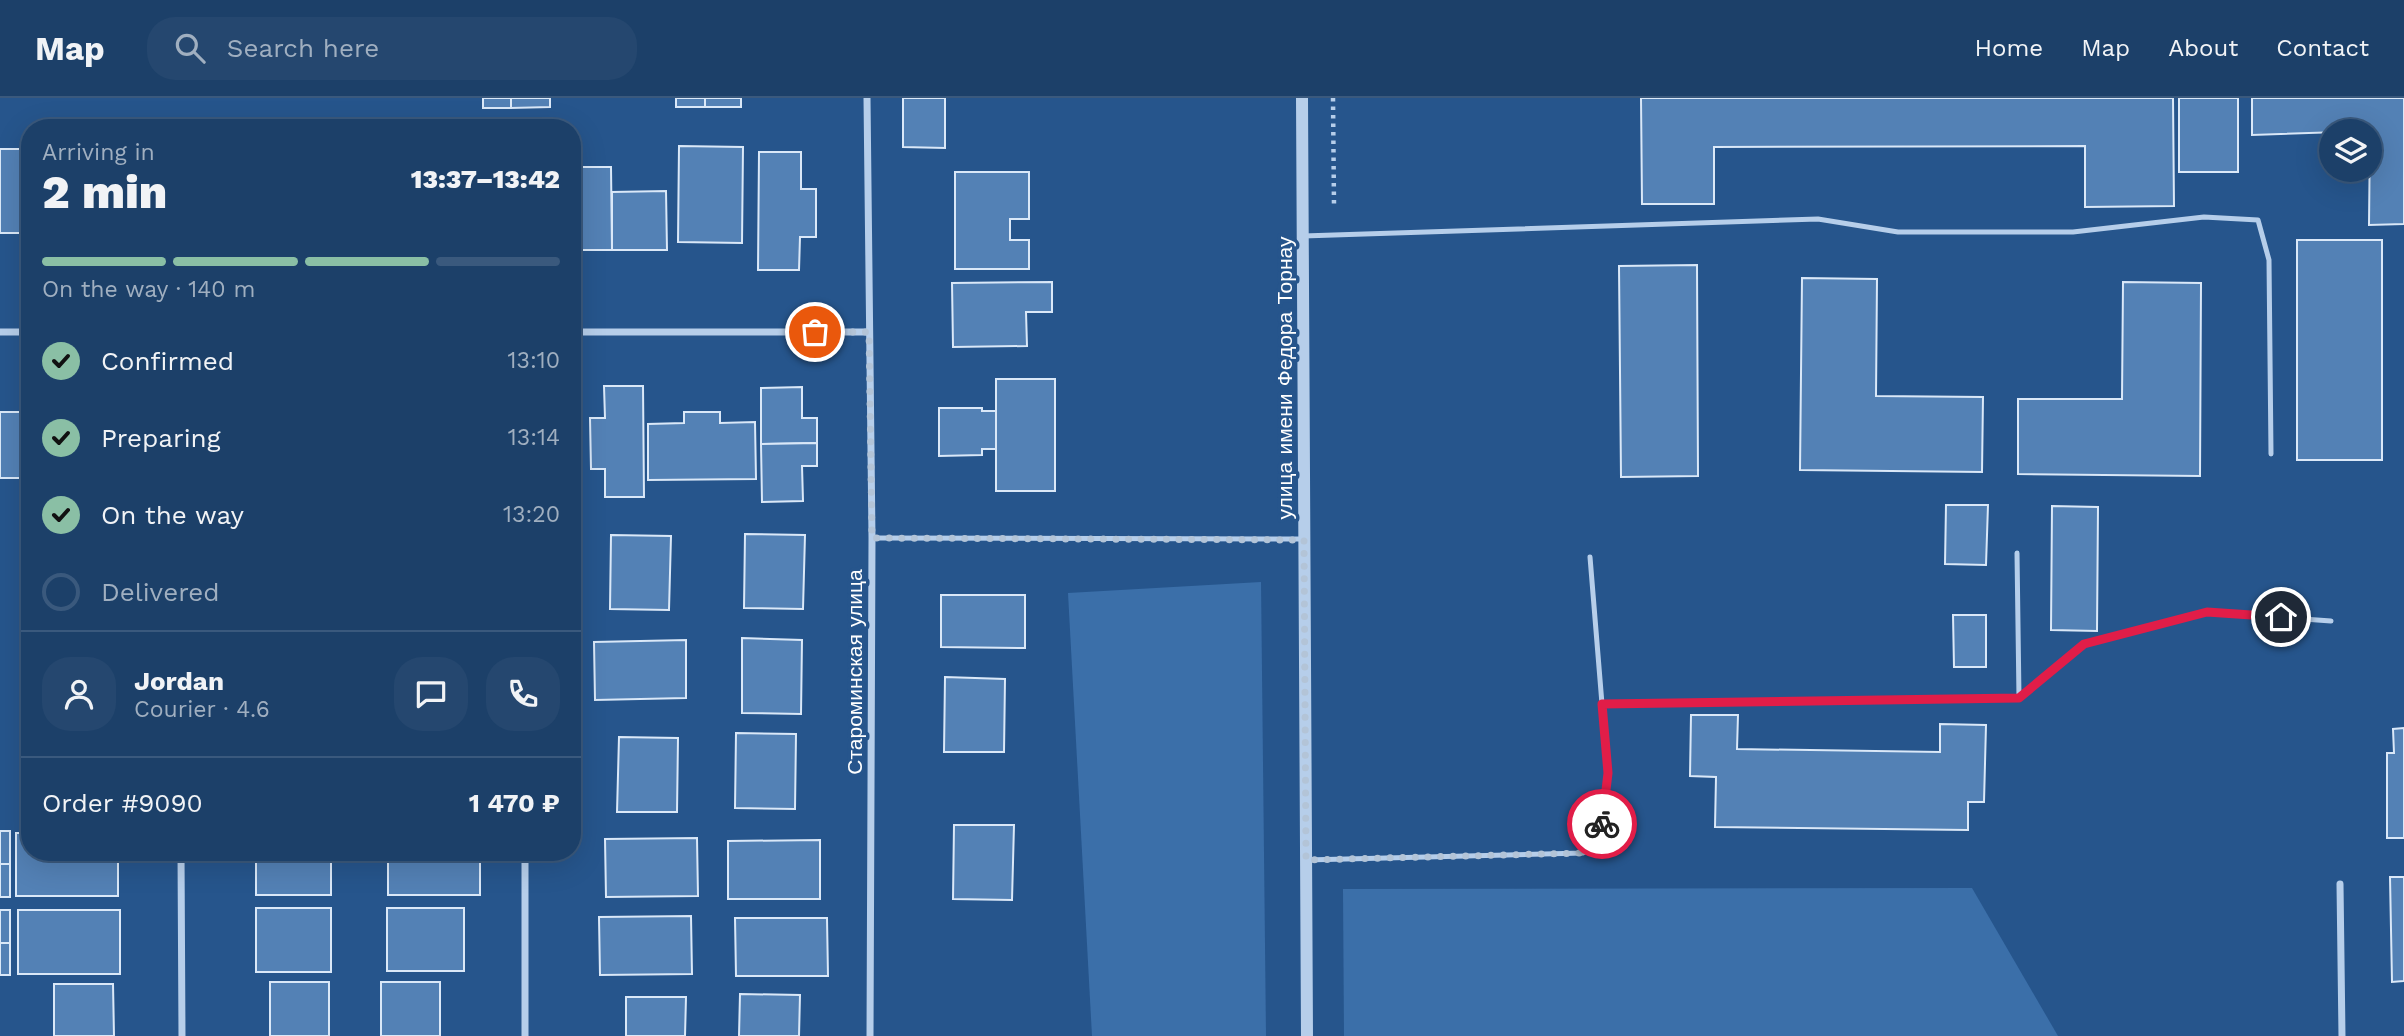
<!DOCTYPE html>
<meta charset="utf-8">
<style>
body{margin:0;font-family:"Work Sans",sans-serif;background:#25476f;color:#f1f3f6;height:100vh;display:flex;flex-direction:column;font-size:26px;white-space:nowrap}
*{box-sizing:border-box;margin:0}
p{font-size:23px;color:#a0afc0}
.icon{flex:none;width:38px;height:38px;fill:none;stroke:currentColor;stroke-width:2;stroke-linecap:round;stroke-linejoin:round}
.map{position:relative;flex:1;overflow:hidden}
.drawer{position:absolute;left:21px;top:21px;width:560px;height:742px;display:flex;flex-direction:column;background:#1c4069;border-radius:28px;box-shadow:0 7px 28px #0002,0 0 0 2px #3a597d}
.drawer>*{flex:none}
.tools{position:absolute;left:2319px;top:21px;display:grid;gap:14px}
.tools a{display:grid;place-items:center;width:63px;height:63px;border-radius:50%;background:#1c4069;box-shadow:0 7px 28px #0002,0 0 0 2px #3a597d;font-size:35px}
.pin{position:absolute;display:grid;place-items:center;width:60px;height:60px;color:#fff;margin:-30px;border:4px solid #fff;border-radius:50%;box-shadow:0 2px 7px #0007}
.courier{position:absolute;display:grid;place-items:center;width:70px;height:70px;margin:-35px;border:5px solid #e11d48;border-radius:50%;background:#fff;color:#222;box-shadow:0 2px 9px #0007}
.headline em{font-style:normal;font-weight:800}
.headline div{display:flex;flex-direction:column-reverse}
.headline{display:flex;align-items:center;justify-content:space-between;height:119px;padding:0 21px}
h1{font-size:46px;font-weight:800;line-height:52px}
.bar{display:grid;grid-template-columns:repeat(4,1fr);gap:10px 7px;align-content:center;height:84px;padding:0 21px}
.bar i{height:9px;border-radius:5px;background:#3a597d}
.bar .current{background:#8abfa5}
.bar p{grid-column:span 4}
.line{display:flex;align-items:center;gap:18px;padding:0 21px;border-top:2px solid #3a597d}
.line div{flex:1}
.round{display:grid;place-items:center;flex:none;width:74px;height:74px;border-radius:28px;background:#25476f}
ol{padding:0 21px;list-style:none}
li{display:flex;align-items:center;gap:21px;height:77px}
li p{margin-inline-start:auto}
li .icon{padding:7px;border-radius:50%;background:#8abfa5;color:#111;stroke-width:4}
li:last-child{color:#a0afc0}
li i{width:38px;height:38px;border:4px solid #3a597d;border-radius:50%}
header{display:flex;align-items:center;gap:42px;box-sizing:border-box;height:98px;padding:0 35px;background:#1c4069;border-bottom:2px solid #3a597d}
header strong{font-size:33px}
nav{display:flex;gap:38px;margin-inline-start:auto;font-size:24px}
.search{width:490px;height:63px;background:#25476f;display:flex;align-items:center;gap:18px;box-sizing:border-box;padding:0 24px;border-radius:28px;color:#a0afc0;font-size:26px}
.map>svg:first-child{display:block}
.green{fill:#3b6fa9}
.building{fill:#5381b5;stroke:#dae8f8;stroke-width:2}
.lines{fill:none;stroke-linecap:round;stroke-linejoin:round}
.path{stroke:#b6ceea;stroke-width:4.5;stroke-dasharray:3.5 5;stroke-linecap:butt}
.service{stroke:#b6ceea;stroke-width:5}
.minor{stroke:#b6ceea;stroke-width:7}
.tertiary{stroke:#b6ceea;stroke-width:12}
.done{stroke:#b3c4d7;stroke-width:7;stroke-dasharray:0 12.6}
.route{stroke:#e11d48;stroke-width:9}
.labels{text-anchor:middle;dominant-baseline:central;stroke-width:7;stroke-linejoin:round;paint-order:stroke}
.street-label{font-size:21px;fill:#fff;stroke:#26558c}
</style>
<header>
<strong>Map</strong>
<div class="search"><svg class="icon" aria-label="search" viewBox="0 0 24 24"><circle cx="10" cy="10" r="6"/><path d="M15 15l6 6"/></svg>Search here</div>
<nav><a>Home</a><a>Map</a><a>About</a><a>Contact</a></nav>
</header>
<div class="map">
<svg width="2404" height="938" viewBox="0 0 2404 938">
<rect width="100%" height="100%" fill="#26558c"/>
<g class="green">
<path d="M1261 484 1266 938H1092L1068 495Z"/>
<path d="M1972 790 2058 938H1344L1343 791Z"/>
</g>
<g class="building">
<rect x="483" y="0" width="28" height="10"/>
<path d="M511 0H550V9L511 10Z"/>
<rect x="676" y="0" width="29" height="9"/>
<rect x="705" y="0" width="36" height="9"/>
<path d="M903 0H945V50L903 49Z"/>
<path d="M1641 0H2173L2174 108 2085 109V48L1714 49V106H1642Z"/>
<rect x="2179" y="0" width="59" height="74"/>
<path d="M2252 0H2404V126L2369 127 2370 33 2252 37Z"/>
<path d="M679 48 743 49 742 145 678 144Z"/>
<rect x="0" y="51" width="30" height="84"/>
<path d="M759 54H801V91H816V139H800L799 172H758Z"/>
<path d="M572 69H611L612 152H572Z"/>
<path d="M955 74H1029V121H1010V142H1029V171H955Z"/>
<path d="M666 93 667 152H612V94Z"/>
<rect x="2297" y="142" width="85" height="220"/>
<path d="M1697 167 1698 378 1621 379 1619 168Z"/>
<path d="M1802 180 1877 181 1876 298 1983 299 1982 374 1800 372Z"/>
<path d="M1052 184V214H1026L1027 248 953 249 952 185Z"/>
<path d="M2123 184 2201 185 2200 378 2018 376V301H2122Z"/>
<rect x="996" y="281" width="59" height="112"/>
<path d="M604 288H643L644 399H605V371H591L590 320H605Z"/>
<path d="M802 289V320H817V345L761 346V290Z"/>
<path d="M939 310H982V313H996V351H982V357L939 358Z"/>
<rect x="0" y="314" width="30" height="66"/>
<path d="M684 314H720V325L755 324 756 381 648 382V326L684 325Z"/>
<path d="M817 345V368H802L803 403 762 404 761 346Z"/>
<path d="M1946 407H1988L1986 467 1945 466Z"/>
<path d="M2052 408 2098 409 2097 533 2051 532Z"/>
<path d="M745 436 805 437 803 511 744 510Z"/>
<path d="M611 437 671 438 669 512 610 511Z"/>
<path d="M941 497H1025V550L941 549Z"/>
<path d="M1953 517H1986V569H1954Z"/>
<path d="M742 540 802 542 801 616 742 615Z"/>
<path d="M686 542V600L595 602 594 544Z"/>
<path d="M945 579 1005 581 1004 654H944Z"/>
<path d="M1691 617H1738L1737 651 1940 654V626L1986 627 1984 704H1968V732L1715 729 1716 679 1690 678Z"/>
<path d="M2404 630V740H2387V655H2394L2393 631Z"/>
<path d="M736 635 796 636 795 711 735 710Z"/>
<path d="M619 639 678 640 677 714H617Z"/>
<path d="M954 727H1014L1012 802 953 801Z"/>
<rect x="0" y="733" width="10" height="33"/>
<path d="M16 735H30V754H118V798H16Z"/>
<path d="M697 740 698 798 606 799 605 741Z"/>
<path d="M820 742V801H728V743Z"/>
<rect x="256" y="754" width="75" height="43"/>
<rect x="388" y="754" width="92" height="43"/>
<rect x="0" y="766" width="10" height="33"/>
<path d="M2390 779H2404V883L2392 884Z"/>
<rect x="256" y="810" width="75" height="64"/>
<rect x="387" y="810" width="77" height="63"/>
<rect x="0" y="812" width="10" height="33"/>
<rect x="18" y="812" width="102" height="64"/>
<path d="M691 818 692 876 600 877 599 819Z"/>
<path d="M735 820H827L828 878H736Z"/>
<rect x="0" y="845" width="10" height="32"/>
<rect x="270" y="884" width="59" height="54"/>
<rect x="381" y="884" width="59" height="54"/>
<path d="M54 886H113L114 938H54Z"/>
<path d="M740 896 800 897 799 938H739Z"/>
<path d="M626 899H686L685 938H626Z"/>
</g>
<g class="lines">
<path class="path" d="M1333 0 1334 108"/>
<g class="service">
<path d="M1303 138 1818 121 1898 134H2073L2204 119 2258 122 2269 162 2271 356"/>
<path d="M872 440 1303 441"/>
<path d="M1590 459 1602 606"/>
<path d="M2019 600 2084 546 2207 514 2331 523"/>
<path d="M1306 762 1583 755 1600 748 1608 675 1602 606 2019 600 2017 455"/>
</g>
<g class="minor">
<path d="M867 0 872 440 870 938"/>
<path d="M0 234H30"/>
<path d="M572 234H868"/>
<path d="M181 754 182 938"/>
<path d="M525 754V938"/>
<path d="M2340 786 2342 938"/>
</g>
<path class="tertiary" d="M1302 0 1307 938"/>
</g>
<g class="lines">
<path class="done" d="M815 234H869L872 440 1304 442 1306 762 1583 755 1600 748 1602 726"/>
<path class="route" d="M1602 726 1608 675 1602 606 2019 600 2084 546 2207 514 2281 519"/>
</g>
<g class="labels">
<g class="street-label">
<text transform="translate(1284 280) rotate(-90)">улица имени Федора Торнау</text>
<text transform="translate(854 574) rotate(-90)">Староминская улица</text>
</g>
</g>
</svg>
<div class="tools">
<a><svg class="icon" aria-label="layers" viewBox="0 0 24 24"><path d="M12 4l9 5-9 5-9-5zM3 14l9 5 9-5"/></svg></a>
</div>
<div class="pin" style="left:815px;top:234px;background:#ea580c"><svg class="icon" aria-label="bag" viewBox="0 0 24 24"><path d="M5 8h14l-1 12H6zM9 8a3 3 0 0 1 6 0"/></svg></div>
<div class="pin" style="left:2281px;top:519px;background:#1f2937"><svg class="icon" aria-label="home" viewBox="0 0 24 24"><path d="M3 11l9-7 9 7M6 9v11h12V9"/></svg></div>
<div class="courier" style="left:1602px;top:726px"><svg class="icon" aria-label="bike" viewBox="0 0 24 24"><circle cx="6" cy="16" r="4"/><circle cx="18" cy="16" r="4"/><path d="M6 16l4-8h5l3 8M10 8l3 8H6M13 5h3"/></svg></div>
<section class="drawer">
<div class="headline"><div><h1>2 min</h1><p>Arriving in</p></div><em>13:37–13:42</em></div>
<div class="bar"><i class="current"></i><i class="current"></i><i class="current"></i><i></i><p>On the way · 140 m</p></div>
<ol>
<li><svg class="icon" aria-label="check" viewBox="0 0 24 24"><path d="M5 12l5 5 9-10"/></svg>Confirmed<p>13:10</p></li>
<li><svg class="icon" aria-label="check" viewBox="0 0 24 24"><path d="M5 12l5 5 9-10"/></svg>Preparing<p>13:14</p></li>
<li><svg class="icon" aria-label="check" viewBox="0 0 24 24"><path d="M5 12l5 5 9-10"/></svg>On the way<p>13:20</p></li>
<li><i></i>Delivered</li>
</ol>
<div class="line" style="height:126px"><a class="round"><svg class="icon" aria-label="person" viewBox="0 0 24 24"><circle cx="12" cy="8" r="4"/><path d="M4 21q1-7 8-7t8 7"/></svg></a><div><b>Jordan</b><p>Courier · 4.6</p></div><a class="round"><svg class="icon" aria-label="chat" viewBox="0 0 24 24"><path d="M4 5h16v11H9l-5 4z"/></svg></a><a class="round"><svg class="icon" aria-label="phone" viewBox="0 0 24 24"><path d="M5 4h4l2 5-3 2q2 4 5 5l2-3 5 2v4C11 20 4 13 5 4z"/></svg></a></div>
<div class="line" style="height:91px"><div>Order #9090</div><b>1 470 ₽</b></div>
</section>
</div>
